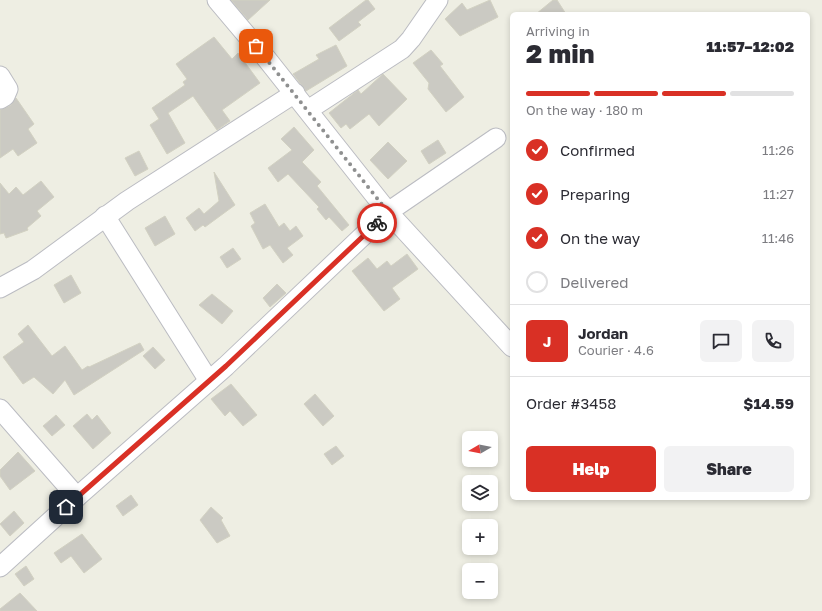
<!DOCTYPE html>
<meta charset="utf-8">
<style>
body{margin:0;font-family:"Golos Text",sans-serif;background:#f2f2f3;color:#2b2b33;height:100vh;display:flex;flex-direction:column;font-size:15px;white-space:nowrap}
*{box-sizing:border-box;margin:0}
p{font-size:13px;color:#7c7c81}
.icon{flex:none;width:22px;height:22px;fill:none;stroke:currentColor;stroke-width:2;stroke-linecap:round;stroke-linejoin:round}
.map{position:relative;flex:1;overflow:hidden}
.drawer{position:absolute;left:510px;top:12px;width:300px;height:488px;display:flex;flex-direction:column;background:#fff;border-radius:6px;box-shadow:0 2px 6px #0003}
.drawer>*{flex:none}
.needle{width:26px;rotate:260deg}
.fabs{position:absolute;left:462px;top:431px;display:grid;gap:8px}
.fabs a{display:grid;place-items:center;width:36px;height:36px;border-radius:6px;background:#fff;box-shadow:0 2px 6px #0003;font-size:20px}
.pin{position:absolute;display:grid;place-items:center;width:34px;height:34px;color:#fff;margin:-17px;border-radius:8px;box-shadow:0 2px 6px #0006}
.courier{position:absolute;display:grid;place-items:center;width:40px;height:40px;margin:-20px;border:3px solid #d93025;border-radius:50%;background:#fff;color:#222;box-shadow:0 1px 5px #0007}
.headline em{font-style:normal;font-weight:800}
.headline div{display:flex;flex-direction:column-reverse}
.headline{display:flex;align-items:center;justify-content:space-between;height:68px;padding:0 16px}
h1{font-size:26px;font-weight:800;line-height:30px}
.bar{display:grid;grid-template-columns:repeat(4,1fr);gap:6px 4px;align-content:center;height:48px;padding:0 16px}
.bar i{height:5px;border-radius:3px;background:#e1e1e2}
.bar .selected{background:#d93025}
.bar p{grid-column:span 4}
.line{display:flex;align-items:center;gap:10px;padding:0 16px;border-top:1px solid #e1e1e2}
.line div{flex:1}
.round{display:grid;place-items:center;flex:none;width:42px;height:42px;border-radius:6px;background:#f2f2f3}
ol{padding:0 16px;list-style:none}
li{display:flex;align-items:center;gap:12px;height:44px}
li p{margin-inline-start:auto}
li .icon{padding:4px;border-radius:50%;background:#d93025;color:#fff;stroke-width:4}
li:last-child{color:#7c7c81}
li i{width:22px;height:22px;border:2px solid #e1e1e2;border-radius:50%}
.action{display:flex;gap:8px;margin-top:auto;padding:8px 16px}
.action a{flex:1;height:46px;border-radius:6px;background:#d93025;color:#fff;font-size:16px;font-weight:800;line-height:46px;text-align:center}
.action a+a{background:#f2f2f3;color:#2b2b33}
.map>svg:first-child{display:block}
.building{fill:#cbcac3;stroke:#d2d1c2}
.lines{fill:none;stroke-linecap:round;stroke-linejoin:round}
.street-casing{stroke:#bbbcc2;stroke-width:21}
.street{stroke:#fff;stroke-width:19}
.done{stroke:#8f9090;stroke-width:4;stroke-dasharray:0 7.2}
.route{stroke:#d93025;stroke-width:5}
</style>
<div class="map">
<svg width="822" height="611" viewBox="0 0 822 611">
<rect width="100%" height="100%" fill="#eeeee3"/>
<g class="building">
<path d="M231 0H270L248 20Z"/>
<path d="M366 0H368L375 9 358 22 361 25 339 41 329 28Z"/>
<path d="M490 0 498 17 460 36 445 19 462 3 467 10Z"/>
<path d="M553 0H557L566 14H536Z"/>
<path d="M214 37 232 59 238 53 260 83 222 110 230 121 217 130 193 96 168 113 185 143 167 154 150 125 159 119 152 108 185 85 183 82 187 79 176 64Z"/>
<path d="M336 45 347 66 306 91 293 74 319 59 316 55Z"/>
<path d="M431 50 443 64 440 66 464 97 446 112 428 89 429 83 413 63Z"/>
<path d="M383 74 407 99 379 126 369 114 350 129 346 124 341 128 329 113 358 90 361 94Z"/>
<path d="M16 98 34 124 28 129 37 143 18 156 13 149 0 158V110L11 105Z"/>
<path d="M294 127 314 150 302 162 321 182 317 186 349 225 342 231 329 217 326 220 317 209 319 207 288 174 278 182 268 168 292 150 281 139Z"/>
<path d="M438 140 446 153 429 164 421 151Z"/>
<path d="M388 142 407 161 388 179 370 160Z"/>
<path d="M139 151 148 169 135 176 125 158Z"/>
<path d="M214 172 235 205 205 227 203 225 195 231 186 218 199 208 204 214 219 201Z"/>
<path d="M41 181 54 197 37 211 41 216 27 228 28 230 6 238 4 233 0 234V183L9 194 16 187 23 195Z"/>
<path d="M265 204 279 227 284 223 290 231 296 226 303 236 287 248 293 255 283 263 270 245 263 249 251 226 255 223 250 213Z"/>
<path d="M165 216 175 234 155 246 145 228Z"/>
<path d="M233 248 241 259 227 268 220 257Z"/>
<path d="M407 254 418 269 392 288 400 299 384 311 352 271 368 258 377 269 387 261 391 266Z"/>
<path d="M71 275 81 293 64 303 54 285Z"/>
<path d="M277 284 286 293 270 307 263 298Z"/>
<path d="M212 294 233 311 222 324 199 305Z"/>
<path d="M28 325 52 356 65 346 82 370 88 366 89 367 140 343 144 350 74 395 65 380 53 394 34 377 23 384 3 357 24 342 18 334Z"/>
<path d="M153 347 165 360 155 369 143 356Z"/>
<path d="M231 384 257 415 243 426 230 411 225 416 211 399Z"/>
<path d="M315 394 334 416 323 426 304 404Z"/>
<path d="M87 414 92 420 97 415 111 433 93 449 73 426Z"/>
<path d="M56 415 65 425 52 436 43 426Z"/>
<path d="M336 446 344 456 332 465 324 454Z"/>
<path d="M18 452 35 471 10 490 0 476V470Z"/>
<path d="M131 495 138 505 123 516 116 506Z"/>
<path d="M211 507 223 518 221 520 230 536 217 543 200 520Z"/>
<path d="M14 511 24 523 10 536 0 524Z"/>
<path d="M82 534 102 559 84 573 71 556 61 563 54 553Z"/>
<path d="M26 566 34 579 24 586 15 574Z"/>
<path d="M20 593 37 611H0V609Z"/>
</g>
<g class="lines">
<g class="street-casing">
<g id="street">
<path d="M217 0 266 58 388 212 512 347"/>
<path d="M0 76 8 89 5 96 0 99"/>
<path d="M308 110 402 49 411 39 438 0"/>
<path d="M105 216 209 381"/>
<path d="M0 288 33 270 127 201 295 93"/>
<path d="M0 409 77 497"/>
<path d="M0 567 77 497 226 366 388 212 496 138"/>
</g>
</g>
<use href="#street" class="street"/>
</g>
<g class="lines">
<path class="done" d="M256 46 388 212 377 223"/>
<path class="route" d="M66 507 226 366 377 223"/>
</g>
</svg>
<div class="fabs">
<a><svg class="needle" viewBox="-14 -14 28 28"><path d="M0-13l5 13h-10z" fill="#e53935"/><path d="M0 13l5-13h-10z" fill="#7c7c81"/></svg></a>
<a><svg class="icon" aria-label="layers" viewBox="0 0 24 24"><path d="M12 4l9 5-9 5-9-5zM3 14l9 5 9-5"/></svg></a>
<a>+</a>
<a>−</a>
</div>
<div class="pin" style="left:256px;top:46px;background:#ea580c"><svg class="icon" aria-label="bag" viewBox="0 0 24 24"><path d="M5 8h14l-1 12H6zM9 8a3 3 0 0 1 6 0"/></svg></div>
<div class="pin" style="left:66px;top:507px;background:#1f2937"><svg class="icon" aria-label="home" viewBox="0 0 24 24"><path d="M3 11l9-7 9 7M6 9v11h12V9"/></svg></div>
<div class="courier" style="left:377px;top:223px"><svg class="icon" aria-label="bike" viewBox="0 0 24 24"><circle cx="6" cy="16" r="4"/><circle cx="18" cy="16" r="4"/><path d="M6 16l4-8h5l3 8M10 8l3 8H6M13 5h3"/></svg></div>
<section class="drawer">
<div class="headline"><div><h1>2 min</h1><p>Arriving in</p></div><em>11:57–12:02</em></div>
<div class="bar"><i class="selected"></i><i class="selected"></i><i class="selected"></i><i></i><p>On the way · 180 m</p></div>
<ol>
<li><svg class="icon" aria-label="check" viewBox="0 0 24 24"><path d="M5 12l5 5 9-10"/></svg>Confirmed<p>11:26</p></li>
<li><svg class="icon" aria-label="check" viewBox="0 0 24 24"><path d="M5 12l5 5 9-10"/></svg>Preparing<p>11:27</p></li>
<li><svg class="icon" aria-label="check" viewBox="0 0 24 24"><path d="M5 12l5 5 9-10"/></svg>On the way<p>11:46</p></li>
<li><i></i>Delivered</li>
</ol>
<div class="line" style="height:72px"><b class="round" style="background:#d93025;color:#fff">J</b><div><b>Jordan</b><p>Courier · 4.6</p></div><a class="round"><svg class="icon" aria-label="chat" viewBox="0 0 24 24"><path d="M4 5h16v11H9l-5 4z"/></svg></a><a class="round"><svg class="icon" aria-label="phone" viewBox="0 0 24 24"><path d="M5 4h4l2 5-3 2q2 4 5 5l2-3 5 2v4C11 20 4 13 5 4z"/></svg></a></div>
<div class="line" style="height:52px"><div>Order #3458</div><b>$14.59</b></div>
<div class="action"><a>Help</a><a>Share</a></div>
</section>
</div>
